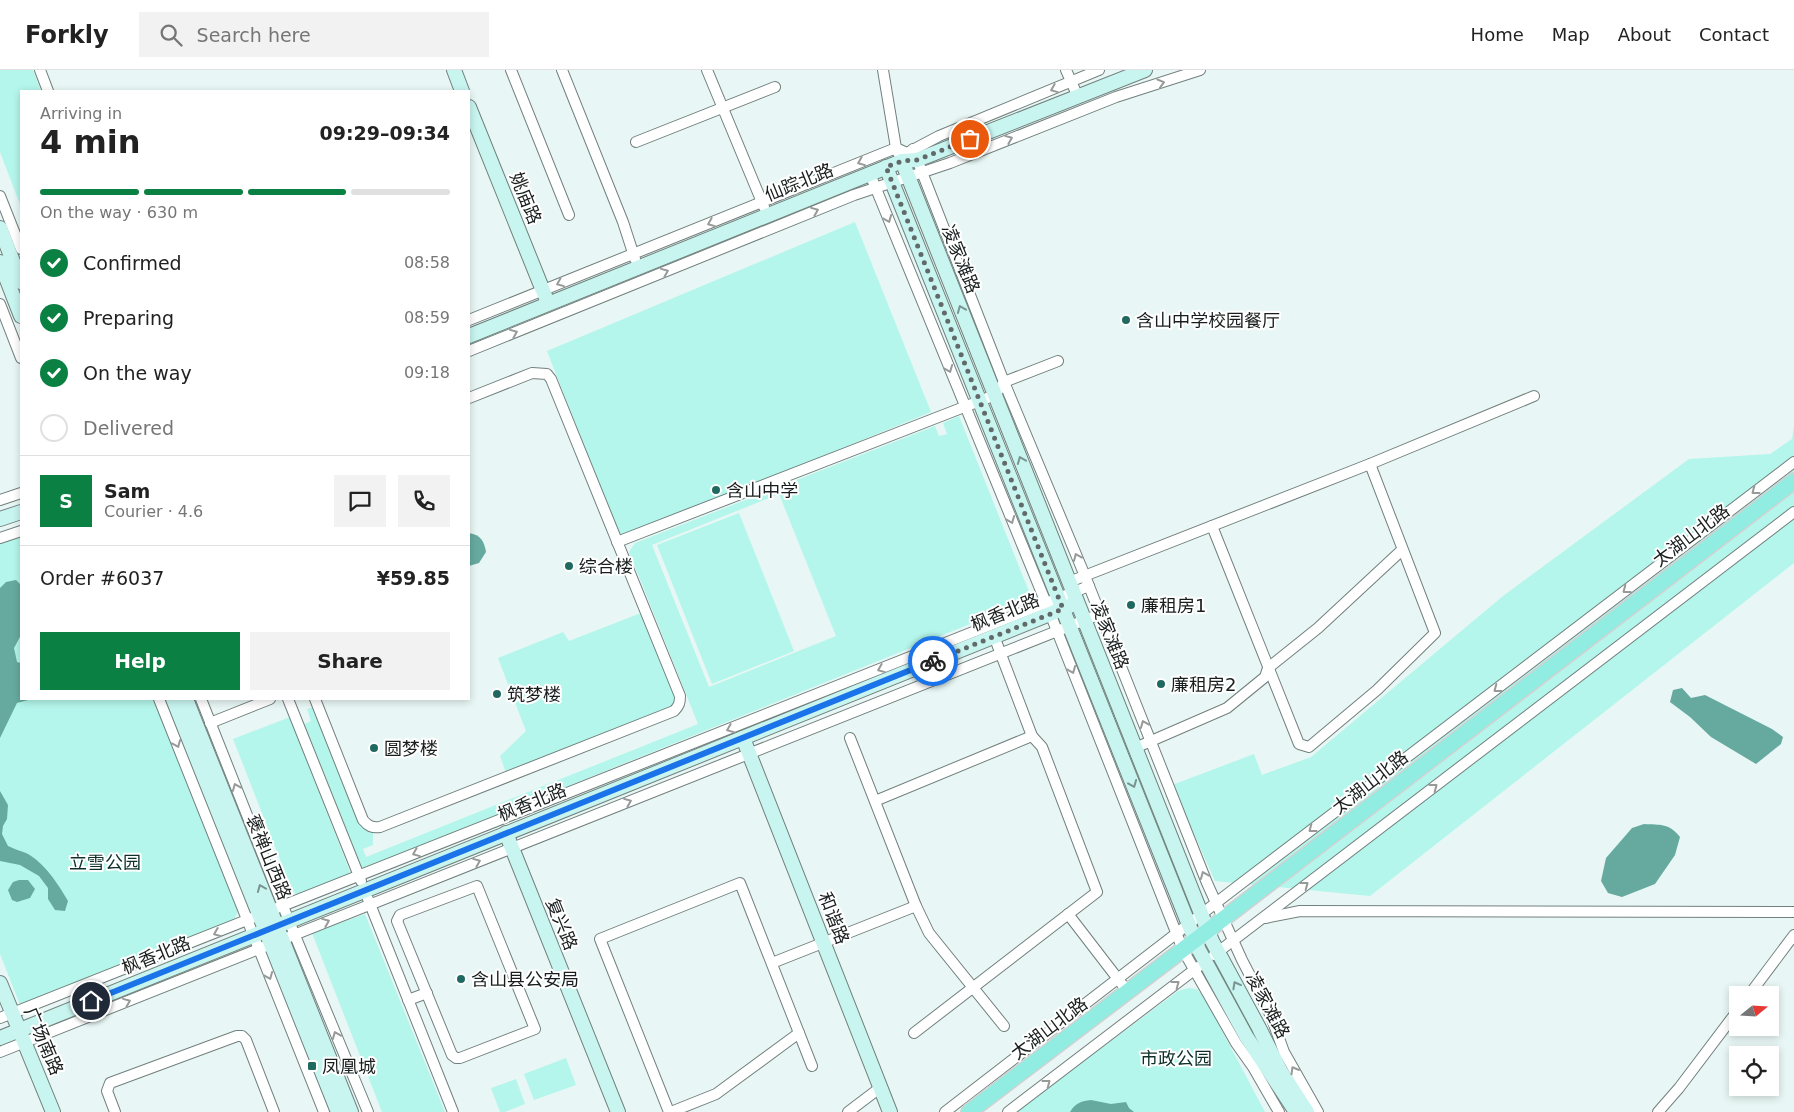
<!DOCTYPE html>
<meta charset="utf-8">
<style>
body{margin:0;font-family:"DejaVu Sans","Noto Sans SC",sans-serif;background:#f2f2f2;color:#222;height:100vh;display:flex;flex-direction:column;font-size:19px;white-space:nowrap}
*{box-sizing:border-box;margin:0}
p{font-size:16px;color:#767676}
.icon{flex:none;width:28px;height:28px;fill:none;stroke:currentColor;stroke-width:2;stroke-linecap:round;stroke-linejoin:round}
.map{position:relative;flex:1;overflow:hidden}
.drawer{position:absolute;left:20px;top:20px;width:450px;height:610px;display:flex;flex-direction:column;background:#fff;border-radius:0px;box-shadow:0 2px 8px #0003}
.drawer>*{flex:none}
.needle{width:32px;rotate:72deg}
.tools{position:absolute;left:1729px;top:916px;display:grid;gap:10px}
.tools a{display:grid;place-items:center;width:50px;height:50px;border-radius:0px;background:#fff;box-shadow:0 2px 8px #0003;font-size:25px}
.pin{position:absolute;display:grid;place-items:center;width:42px;height:42px;color:#fff;margin:-21px;border:2px solid #fff;border-radius:50%;box-shadow:0 1px 5px #0007}
.courier{position:absolute;display:grid;place-items:center;width:50px;height:50px;margin:-25px;border:4px solid #1a73e8;border-radius:50%;background:#fff;color:#222;box-shadow:0 1px 6px #0007}
.headline em{font-style:normal;font-weight:800}
.headline div{display:flex;flex-direction:column-reverse}
.headline{display:flex;align-items:center;justify-content:space-between;height:85px;padding:0 20px}
h1{font-size:32px;font-weight:800;line-height:38px}
.bar{display:grid;grid-template-columns:repeat(4,1fr);gap:8px 5px;align-content:center;height:60px;padding:0 20px}
.bar i{height:6px;border-radius:4px;background:#e0e0e0}
.bar .on{background:#0b8043}
.bar p{grid-column:span 4}
.line{display:flex;align-items:center;gap:12px;padding:0 20px;border-top:1px solid #e0e0e0}
.line div{flex:1}
.round{display:grid;place-items:center;flex:none;width:52px;height:52px;border-radius:0px;background:#f2f2f2}
ol{padding:0 20px;list-style:none}
li{display:flex;align-items:center;gap:15px;height:55px}
li p{margin-inline-start:auto}
li .icon{padding:5px;border-radius:50%;background:#0b8043;color:#fff;stroke-width:4}
li:last-child{color:#767676}
li i{width:28px;height:28px;border:2px solid #e0e0e0;border-radius:50%}
.action{display:flex;gap:10px;margin-top:auto;padding:10px 20px}
.action a{flex:1;height:58px;border-radius:0px;background:#0b8043;color:#fff;font-size:20px;font-weight:800;line-height:58px;text-align:center}
.action a+a{background:#f2f2f2;color:#222}
header{display:flex;align-items:center;gap:30px;box-sizing:border-box;height:70px;padding:0 25px;background:#fff;border-bottom:1px solid #e0e0e0}
header strong{font-size:24px}
nav{display:flex;gap:28px;margin-inline-start:auto;font-size:18px}
.search{width:350px;height:45px;background:#f2f2f2;display:flex;align-items:center;gap:12px;box-sizing:border-box;padding:0 18px;border-radius:0px;color:#767676;font-size:19px}
.map>svg:first-child{display:block}
.green{fill:#b4f6eb;fill-rule:evenodd}
.water{fill:#66aa9f}
.lines{fill:none;stroke-linecap:round;stroke-linejoin:round}
.street-casing{stroke:#72807d;stroke-width:12}
.secondary-casing{stroke:#72807d;stroke-width:16}
.primary-casing{stroke:#d1d2d2;stroke-width:18}
.street{stroke:#fff;stroke-width:10}
.secondary{stroke:#c8f5f0;stroke-width:14}
.primary{stroke:#91ece1;stroke-width:15}
.oneway{stroke:#979a99}
.oneway2{stroke:#799491}
.done{stroke:#616a69;stroke-width:5;stroke-dasharray:0 9}
.route{stroke:#1a73e8;stroke-width:6}
.poi-dot{fill:#206960;stroke:#fff;stroke-width:2}
.labels{text-anchor:middle;dominant-baseline:central;stroke-width:4;stroke-linejoin:round;paint-order:stroke}
.street-label{font-size:18px;fill:#181e1d;stroke:#fff}
.poi-label{font-size:18px;fill:#181e1d;stroke:#fff;text-anchor:start}
.park-label{font-size:18px;fill:#0d302b;stroke:#fff}
</style>
<header>
<strong>Forkly</strong>
<div class="search"><svg class="icon" aria-label="search" viewBox="0 0 24 24"><circle cx="10" cy="10" r="6"/><path d="M15 15l6 6"/></svg>Search here</div>
<nav><a>Home</a><a>Map</a><a>About</a><a>Contact</a></nav>
</header>
<div class="map">
<svg width="1794" height="1042" viewBox="0 0 1794 1042">
<rect width="100%" height="100%" fill="#e8f7f5"/>
<g class="green">
<path d="M0 0H33L41 21H21V137L0 82Z"/>
<path d="M855 152 931 342 624 467 618 463 547 281Z"/>
<path d="M959 346 1032 529 362 799 302 655 311 651 307 639 313 637 359 752 365 758 373 762V775L363 779 366 787 698 654 629 482 635 473 935 356 939 366 947 364 943 353ZM779 424 836 566 709 617 652 475Z"/>
<path d="M1794 355V493L1370 826 1215 811 1172 715 1254 684 1262 705 1311 687 1503 526 1689 389 1770 384 1792 369Z"/>
<path d="M739 443 794 581 712 614 657 475Z"/>
<path d="M21 456V629H154L238 842 231 855 22 940 0 884V463Z"/>
<path d="M641 543 676 628 673 637 506 703 500 686 526 661 498 588 563 562 569 571Z"/>
<path d="M290 647 352 807 299 827 292 820 233 669Z"/>
<path d="M365 844 445 1042H382L312 863Z"/>
<path d="M1188 918 1197 919 1205 929 1265 1042H1016L1178 921Z"/>
<path d="M566 988 576 1015 534 1030 524 1004Z"/>
<path d="M516 1009 525 1034 505 1042H500L491 1018Z"/>
</g>
<g class="water">
<path d="M469 463C481 465 484 471 486 482L479 493 469 496Z"/>
<path d="M16 510 21 515V565L14 578 17 592 21 593V629H32L17 633 0 668V518L6 512Z"/>
<path d="M1682 618 1691 628 1705 625 1772 659 1783 667 1781 674 1756 694 1711 667 1690 647 1670 632 1673 620Z"/>
<path d="M0 721 8 735 7 749 3 756 2 764 8 776C14 779 21 781 26 783 44 792 58 814 68 831L65 841 55 840 48 829V818L39 806 20 795 0 791Z"/>
<path d="M1644 754C1661 755 1669 753 1680 767L1675 785 1655 814 1622 827 1608 823 1601 811 1606 788 1632 758Z"/>
<path d="M19 810H28L35 819 30 828 17 832 12 830 8 820 13 812Z"/>
<path d="M1091 1030 1111 1034 1126 1032 1129 1038 1134 1042H1070C1075 1033 1082 1031 1091 1030Z"/>
</g>
<g class="lines">
<g class="street-casing">
<g id="street">
<path d="M40 0 48 21"/>
<path d="M511 0 569 145"/>
<path d="M562 0 623 152 635 189"/>
<path d="M707 0 764 137"/>
<path d="M883 0 896 78 898 83"/>
<path d="M1066 0 1078 27"/>
<path d="M636 72 775 17"/>
<path d="M913 79 1004 312 1085 506 1207 813 1242 890 1271 946 1284 982 1318 1042"/>
<path d="M870 104 1046 533 1183 880 1236 973 1253 997 1279 1042"/>
<path d="M0 126 21 179"/>
<path d="M0 234 21 288"/>
<path d="M469 250 896 78 907 83 939 66 1099 0"/>
<path d="M469 281 854 125 950 93 1116 27 1200 0"/>
<path d="M0 430 21 423"/>
<path d="M1212 456 1299 674 1309 677 1377 620 1435 563 1370 394"/>
<path d="M0 468 21 461"/>
<path d="M617 472 995 325 1004 312 1058 291"/>
<path d="M1069 512 1370 394 1534 326"/>
<path d="M159 629 324 1042"/>
<path d="M201 629 289 851 368 1042"/>
<path d="M288 629 361 811"/>
<path d="M315 629 363 750C368 756 372 758 380 757L674 641C679 636 680 633 680 626L551 309 547 304 532 303 469 328"/>
<path d="M210 653 270 629"/>
<path d="M850 668 916 836 929 863 1004 956"/>
<path d="M1135 678 1227 638 1265 607 1268 598 1318 558 1402 480"/>
<path d="M875 731 1032 666"/>
<path d="M477 816 535 959 460 988H456L452 985 397 851 400 845Z"/>
<path d="M368 829 453 1042"/>
<path d="M1068 844 1128 922"/>
<path d="M1265 848 1300 841 1794 842"/>
<path d="M1214 885 1794 442"/>
<path d="M772 893 916 836"/>
<path d="M1749 925 1794 865"/>
<path d="M408 930 427 923"/>
<path d="M0 948 1089 516"/>
<path d="M914 963 1097 822 1042 677 1032 666 994 566"/>
<path d="M0 982 1100 544"/>
<path d="M115 1042 107 1021 110 1013 237 966H242L246 970 274 1042"/>
<path d="M669 1042 600 869 740 813 812 996"/>
<path d="M671 1042 716 1024 799 963"/>
<path d="M848 1042 881 1017"/>
<path d="M945 1042 1234 819 1794 392"/>
<path d="M1008 1042 1198 897"/>
<path d="M1658 1042 1679 1018 1738 940"/>
</g>
</g>
<g class="secondary-casing">
<g id="secondary">
<path d="M454 0 462 21"/>
<path d="M469 37 548 233"/>
<path d="M902 91 1212 871 1259 958 1280 1000 1307 1042"/>
<path d="M886 97 1199 880 1246 966 1296 1042"/>
<path d="M0 158 21 212"/>
<path d="M0 192 21 246"/>
<path d="M469 266 902 91 917 90 1145 0"/>
<path d="M0 449 21 442"/>
<path d="M173 629 338 1042"/>
<path d="M186 629 351 1042"/>
<path d="M743 668 890 1042"/>
<path d="M506 763 618 1042"/>
<path d="M0 913 53 1042"/>
<path d="M0 968 1077 533"/>
</g>
</g>
<g class="primary-casing">
<path id="primary" d="M969 1042 1223 849 1794 411"/>
</g>
<use href="#street" class="street"/>
<use href="#secondary" class="secondary"/>
<use href="#primary" class="primary"/>
</g>
<defs><path id="oneway-chevron" d="M-2-3.5L2.5 0L-2 3.5" fill="none" stroke-width="1.6" stroke-linecap="round" stroke-linejoin="round" transform="scale(1.25)"/></defs>
<g class="oneway">
<use href="#oneway-chevron" transform="translate(1161 13) rotate(-17)"/>
<use href="#oneway-chevron" transform="translate(1054 19) rotate(158)"/>
<use href="#oneway-chevron" transform="translate(1009 69) rotate(-22)"/>
<use href="#oneway-chevron" transform="translate(861 92) rotate(158)"/>
<use href="#oneway-chevron" transform="translate(815 141) rotate(-22)"/>
<use href="#oneway-chevron" transform="translate(888 149) rotate(68)"/>
<use href="#oneway-chevron" transform="translate(711 153) rotate(158)"/>
<use href="#oneway-chevron" transform="translate(665 202) rotate(-22)"/>
<use href="#oneway-chevron" transform="translate(560 213) rotate(158)"/>
<use href="#oneway-chevron" transform="translate(514 263) rotate(-22)"/>
<use href="#oneway-chevron" transform="translate(949 299) rotate(68)"/>
<use href="#oneway-chevron" transform="translate(1755 421) rotate(143)"/>
<use href="#oneway-chevron" transform="translate(1011 450) rotate(68)"/>
<use href="#oneway-chevron" transform="translate(1077 487) rotate(-113)"/>
<use href="#oneway-chevron" transform="translate(1626 520) rotate(143)"/>
<use href="#oneway-chevron" transform="translate(881 599) rotate(158)"/>
<use href="#oneway-chevron" transform="translate(1072 600) rotate(68)"/>
<use href="#oneway-chevron" transform="translate(1497 619) rotate(143)"/>
<use href="#oneway-chevron" transform="translate(1144 654) rotate(-112)"/>
<use href="#oneway-chevron" transform="translate(730 659) rotate(158)"/>
<use href="#oneway-chevron" transform="translate(177 674) rotate(68)"/>
<use href="#oneway-chevron" transform="translate(236 717) rotate(-112)"/>
<use href="#oneway-chevron" transform="translate(1434 717) rotate(-37)"/>
<use href="#oneway-chevron" transform="translate(628 732) rotate(-22)"/>
<use href="#oneway-chevron" transform="translate(1312 759) rotate(143)"/>
<use href="#oneway-chevron" transform="translate(416 783) rotate(158)"/>
<use href="#oneway-chevron" transform="translate(477 792) rotate(-22)"/>
<use href="#oneway-chevron" transform="translate(1204 805) rotate(-112)"/>
<use href="#oneway-chevron" transform="translate(1305 815) rotate(-37)"/>
<use href="#oneway-chevron" transform="translate(326 852) rotate(-22)"/>
<use href="#oneway-chevron" transform="translate(217 863) rotate(158)"/>
<use href="#oneway-chevron" transform="translate(269 906) rotate(68)"/>
<use href="#oneway-chevron" transform="translate(1176 914) rotate(-37)"/>
<use href="#oneway-chevron" transform="translate(127 932) rotate(-22)"/>
<use href="#oneway-chevron" transform="translate(336 965) rotate(-112)"/>
<use href="#oneway-chevron" transform="translate(1294 1000) rotate(-120)"/>
<use href="#oneway-chevron" transform="translate(1047 1013) rotate(-37)"/>
</g>
<g class="oneway2">
<use href="#oneway-chevron" transform="translate(961 239) rotate(-112)"/>
<use href="#oneway-chevron" transform="translate(1021 390) rotate(-112)"/>
<use href="#oneway-chevron" transform="translate(1133 714) rotate(68)"/>
<use href="#oneway-chevron" transform="translate(261 818) rotate(-112)"/>
<use href="#oneway-chevron" transform="translate(1236 915) rotate(-119)"/>
</g>
<g class="lines">
<path class="done" d="M933 591 1063 539 886 97 902 91 917 90 970 69"/>
<path class="route" d="M91 931 933 591"/>
</g>
<g class="poi-dot">
<circle cx="1126" cy="250" r="5"/>
<circle cx="716" cy="420" r="5"/>
<circle cx="569" cy="496" r="5"/>
<circle cx="1131" cy="535" r="5"/>
<circle cx="1161" cy="614" r="5"/>
<circle cx="497" cy="624" r="5"/>
<circle cx="374" cy="678" r="5"/>
<circle cx="461" cy="909" r="5"/>
<rect x="307" y="991" width="10" height="10" rx="2.5"/>
</g>
<g class="labels">
<g class="street-label">
<text transform="translate(799 112) rotate(-22)">仙踪北路</text>
<text transform="translate(526 128) rotate(68)">姚庙路</text>
<text transform="translate(961 189) rotate(68)">凌家滩路</text>
<text transform="translate(1691 465) rotate(-37)">太湖山北路</text>
<text transform="translate(1005 542) rotate(-22)">枫香北路</text>
<text transform="translate(1110 565) rotate(68)">凌家滩路</text>
<text transform="translate(1370 712) rotate(-38)">太湖山北路</text>
<text transform="translate(532 732) rotate(-22)">枫香北路</text>
<text transform="translate(269 787) rotate(68)">褒禅山西路</text>
<text transform="translate(834 848) rotate(69)">和谐路</text>
<text transform="translate(562 854) rotate(68)">复兴路</text>
<text transform="translate(156 885) rotate(-22)">枫香北路</text>
<text transform="translate(1268 935) rotate(62)">凌家滩路</text>
<text transform="translate(1049 958) rotate(-37)">太湖山北路</text>
<text transform="translate(44 971) rotate(67)">广场南路</text>
</g>
<g class="poi-label">
<text x="1136" y="250">含山中学校园餐厅</text>
<text x="726" y="420">含山中学</text>
<text x="579" y="496">综合楼</text>
<text x="1141" y="535">廉租房1</text>
<text x="1171" y="614">廉租房2</text>
<text x="507" y="624">筑梦楼</text>
<text x="384" y="678">圆梦楼</text>
<text x="471" y="909">含山县公安局</text>
<text x="322" y="996">凤凰城</text>
</g>
<g class="park-label">
<text x="105" y="792">立雪公园</text>
<text x="1176" y="988">市政公园</text>
</g>
</g>
</svg>
<div class="tools">
<a><svg class="needle" viewBox="-14 -14 28 28"><path d="M0-13l5 13h-10z" fill="#e53935"/><path d="M0 13l5-13h-10z" fill="#767676"/></svg></a>
<a><svg class="icon" aria-label="locate" viewBox="0 0 24 24"><circle cx="12" cy="12" r="6"/><path d="M12 2v4M12 18v4M2 12h4M18 12h4"/></svg></a>
</div>
<div class="pin" style="left:970px;top:69px;background:#ea580c"><svg class="icon" aria-label="bag" viewBox="0 0 24 24"><path d="M5 8h14l-1 12H6zM9 8a3 3 0 0 1 6 0"/></svg></div>
<div class="pin" style="left:91px;top:931px;background:#1f2937"><svg class="icon" aria-label="home" viewBox="0 0 24 24"><path d="M3 11l9-7 9 7M6 9v11h12V9"/></svg></div>
<div class="courier" style="left:933px;top:591px"><svg class="icon" aria-label="bike" viewBox="0 0 24 24"><circle cx="6" cy="16" r="4"/><circle cx="18" cy="16" r="4"/><path d="M6 16l4-8h5l3 8M10 8l3 8H6M13 5h3"/></svg></div>
<section class="drawer">
<div class="headline"><div><h1>4 min</h1><p>Arriving in</p></div><em>09:29–09:34</em></div>
<div class="bar"><i class="on"></i><i class="on"></i><i class="on"></i><i></i><p>On the way · 630 m</p></div>
<ol>
<li><svg class="icon" aria-label="check" viewBox="0 0 24 24"><path d="M5 12l5 5 9-10"/></svg>Confirmed<p>08:58</p></li>
<li><svg class="icon" aria-label="check" viewBox="0 0 24 24"><path d="M5 12l5 5 9-10"/></svg>Preparing<p>08:59</p></li>
<li><svg class="icon" aria-label="check" viewBox="0 0 24 24"><path d="M5 12l5 5 9-10"/></svg>On the way<p>09:18</p></li>
<li><i></i>Delivered</li>
</ol>
<div class="line" style="height:90px"><b class="round" style="background:#0b8043;color:#fff">S</b><div><b>Sam</b><p>Courier · 4.6</p></div><a class="round"><svg class="icon" aria-label="chat" viewBox="0 0 24 24"><path d="M4 5h16v11H9l-5 4z"/></svg></a><a class="round"><svg class="icon" aria-label="phone" viewBox="0 0 24 24"><path d="M5 4h4l2 5-3 2q2 4 5 5l2-3 5 2v4C11 20 4 13 5 4z"/></svg></a></div>
<div class="line" style="height:65px"><div>Order #6037</div><b>¥59.85</b></div>
<div class="action"><a>Help</a><a>Share</a></div>
</section>
</div>
